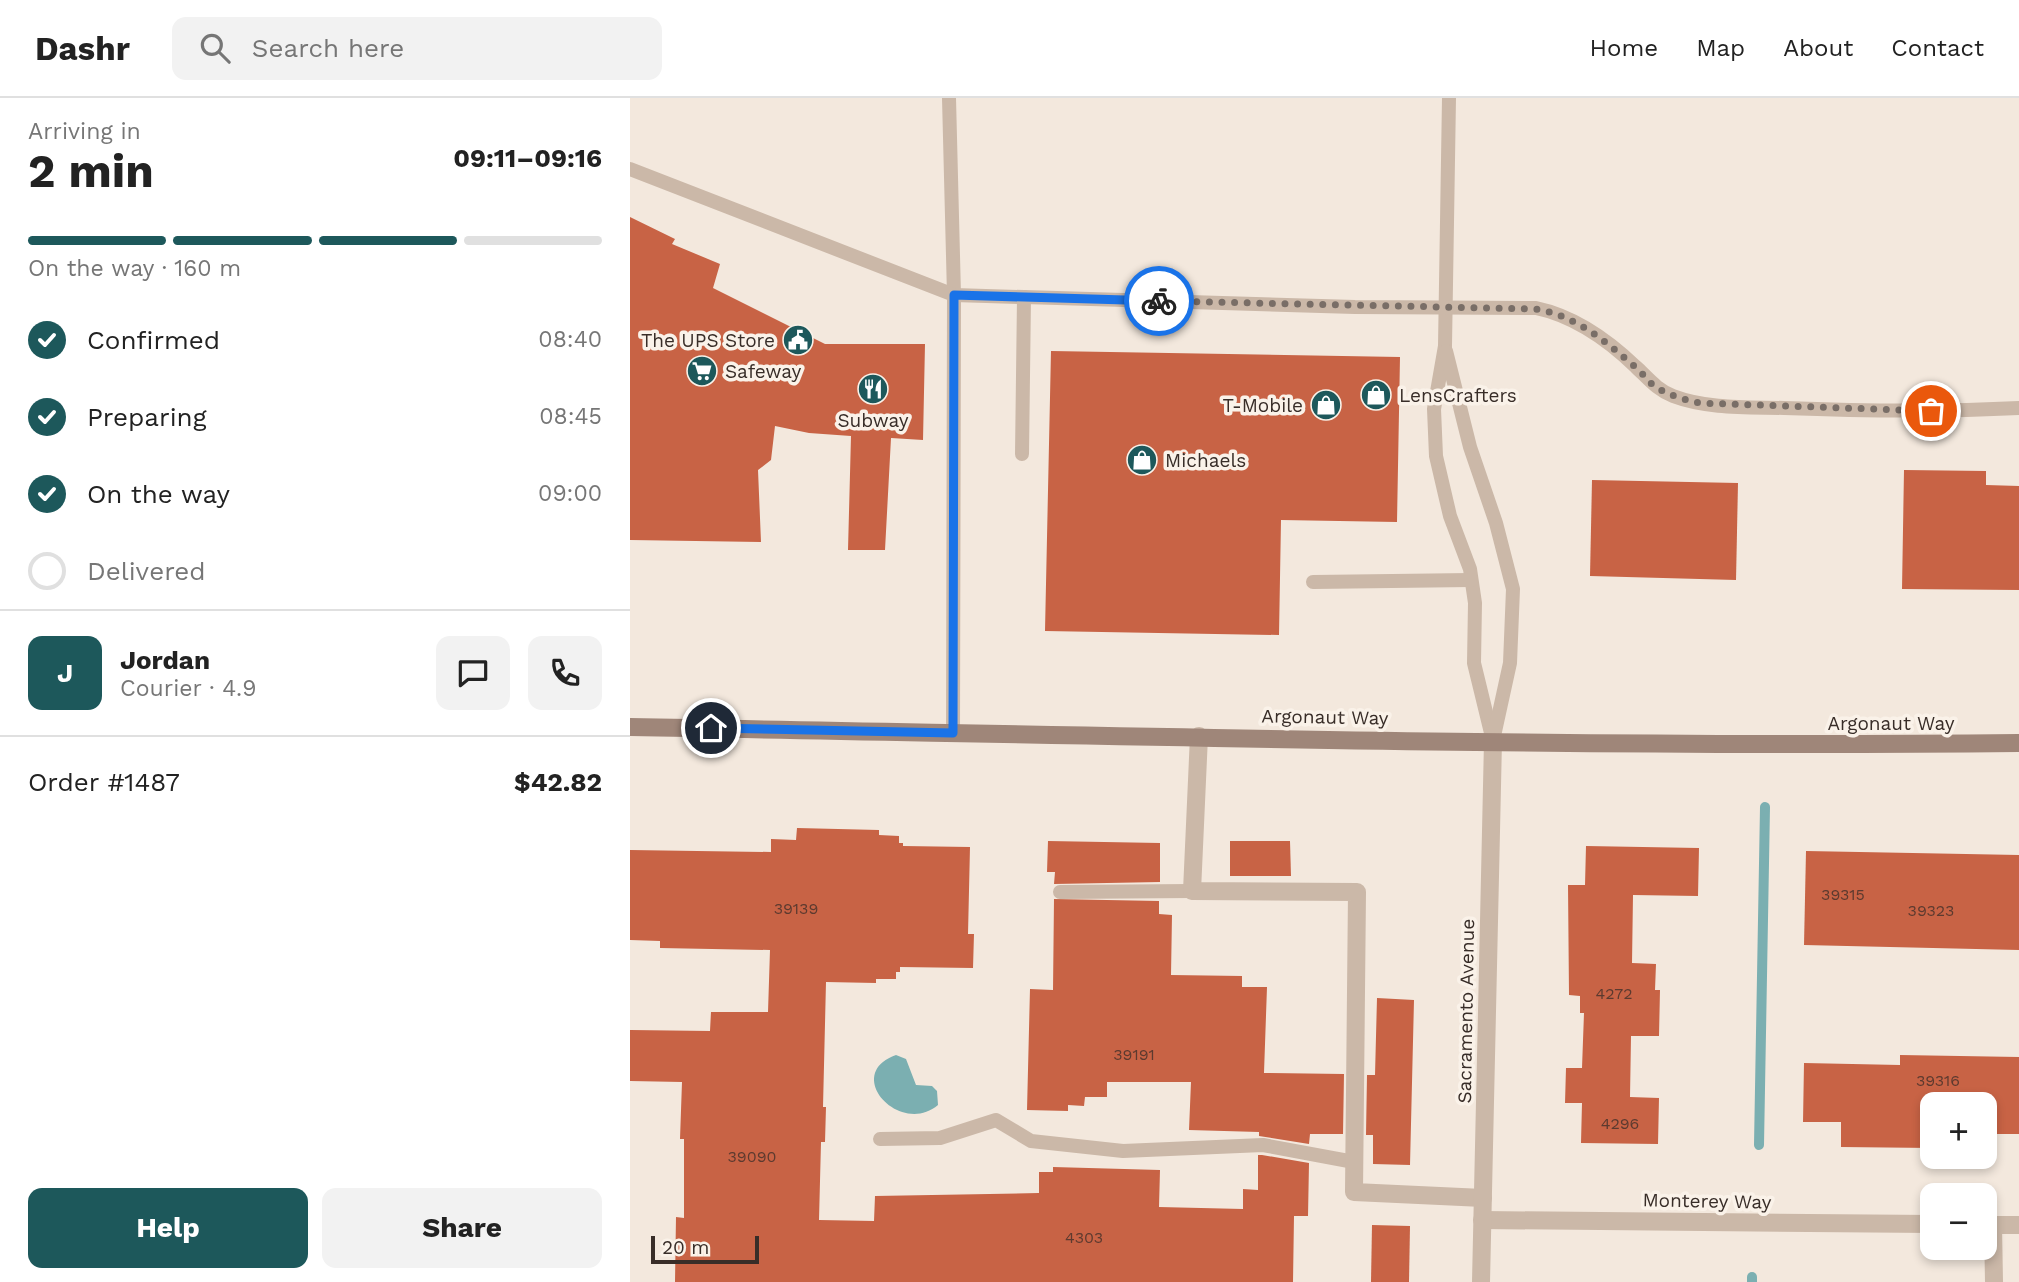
<!DOCTYPE html>
<meta charset="utf-8">
<style>
body{margin:0;font-family:"Work Sans",sans-serif;background:#f2f2f2;color:#222;height:100vh;display:flex;flex-direction:column;font-size:26px;white-space:nowrap}
*{box-sizing:border-box;margin:0}
p{font-size:23px;color:#767676}
.icon{flex:none;width:38px;height:38px;fill:none;stroke:currentColor;stroke-width:2;stroke-linecap:round;stroke-linejoin:round}
.map{position:relative;flex:1;overflow:hidden}
.side{display:flex;flex-direction:column;background:#fff;width:630px}
.side>*{flex:none}
.controls{position:absolute;left:1290px;top:994px;display:grid;gap:14px}
.controls a{display:grid;place-items:center;width:77px;height:77px;border-radius:14px;background:#fff;box-shadow:0 4px 10px #0003;font-size:35px}
.scale{position:absolute;left:21px;bottom:18px;width:108px;box-sizing:border-box;padding-left:7px;border:4px solid #382d28;border-top:0;font-size:19px;line-height:24px;white-space:nowrap;color:#382d28;-webkit-text-stroke:5px #faf2e9;paint-order:stroke}
.pin{position:absolute;display:grid;place-items:center;width:60px;height:60px;color:#fff;margin:-30px;border:4px solid #fff;border-radius:50%;box-shadow:0 2px 7px #0007}
.courier{position:absolute;display:grid;place-items:center;width:70px;height:70px;margin:-35px;border:5px solid #1a73e8;border-radius:50%;background:#fff;color:#222;box-shadow:0 2px 9px #0007}
.summary em{font-style:normal;font-weight:700}
.summary div{display:flex;flex-direction:column-reverse}
.summary{display:flex;align-items:center;justify-content:space-between;height:119px;padding:0 28px}
h1{font-size:46px;font-weight:700;line-height:52px}
.bar{display:grid;grid-template-columns:repeat(4,1fr);gap:10px 7px;align-content:center;height:84px;padding:0 28px}
.bar i{height:9px;border-radius:5px;background:#e0e0e0}
.bar .selected{background:#1d585b}
.bar p{grid-column:span 4}
.line{display:flex;align-items:center;gap:18px;padding:0 28px;border-top:2px solid #e0e0e0}
.line div{flex:1}
.round{display:grid;place-items:center;flex:none;width:74px;height:74px;border-radius:14px;background:#f2f2f2}
ol{padding:0 28px;list-style:none}
li{display:flex;align-items:center;gap:21px;height:77px}
li p{margin-inline-start:auto}
li .icon{padding:7px;border-radius:50%;background:#1d585b;color:#fff;stroke-width:4}
li:last-child{color:#767676}
li i{width:38px;height:38px;border:4px solid #e0e0e0;border-radius:50%}
.button{display:flex;gap:14px;margin-top:auto;padding:14px 28px}
.button a{flex:1;height:80px;border-radius:14px;background:#1d585b;color:#fff;font-size:28px;font-weight:700;line-height:80px;text-align:center}
.button a+a{background:#f2f2f2;color:#222}
header{display:flex;align-items:center;gap:42px;box-sizing:border-box;height:98px;padding:0 35px;background:#fff;border-bottom:2px solid #e0e0e0}
header strong{font-size:33px}
nav{display:flex;gap:38px;margin-inline-start:auto;font-size:24px}
.search{width:490px;height:63px;background:#f2f2f2;display:flex;align-items:center;gap:18px;box-sizing:border-box;padding:0 24px;border-radius:14px;color:#767676;font-size:26px}
main{display:flex;flex:1;min-height:0}
.map>svg:first-child{display:block}
.water{fill:#7bafb1}
.lines{fill:none;stroke-linecap:round;stroke-linejoin:round}
.stream{stroke:#7bafb1;stroke-width:10}
.building{fill:#c86345}
.lane{stroke:#cbb8a8;stroke-width:14}
.street{stroke:#cbb8a8;stroke-width:18}
.secondary{stroke:#9f8679;stroke-width:18}
.done{stroke:#796e67;stroke-width:7;stroke-dasharray:0 12.6}
.route{stroke:#1a73e8;stroke-width:9}
.labels{text-anchor:middle;dominant-baseline:central;stroke-width:7;stroke-linejoin:round;paint-order:stroke}
.number-label{font-size:16px;fill:#5c3a2f}
.poi-label{font-size:19px;fill:#382d28;stroke:#faf2e9;text-anchor:start}
.street-label{font-size:19px;fill:#382d28;stroke:#faf2e9}
</style>
<header>
<strong>Dashr</strong>
<div class="search"><svg class="icon" aria-label="search" viewBox="0 0 24 24"><circle cx="10" cy="10" r="6"/><path d="M15 15l6 6"/></svg>Search here</div>
<nav><a>Home</a><a>Map</a><a>About</a><a>Contact</a></nav>
</header>
<main>
<section class="side">
<div class="summary"><div><h1>2 min</h1><p>Arriving in</p></div><em>09:11–09:16</em></div>
<div class="bar"><i class="selected"></i><i class="selected"></i><i class="selected"></i><i></i><p>On the way · 160 m</p></div>
<ol>
<li><svg class="icon" aria-label="check" viewBox="0 0 24 24"><path d="M5 12l5 5 9-10"/></svg>Confirmed<p>08:40</p></li>
<li><svg class="icon" aria-label="check" viewBox="0 0 24 24"><path d="M5 12l5 5 9-10"/></svg>Preparing<p>08:45</p></li>
<li><svg class="icon" aria-label="check" viewBox="0 0 24 24"><path d="M5 12l5 5 9-10"/></svg>On the way<p>09:00</p></li>
<li><i></i>Delivered</li>
</ol>
<div class="line" style="height:126px"><b class="round" style="background:#1d585b;color:#fff">J</b><div><b>Jordan</b><p>Courier · 4.9</p></div><a class="round"><svg class="icon" aria-label="chat" viewBox="0 0 24 24"><path d="M4 5h16v11H9l-5 4z"/></svg></a><a class="round"><svg class="icon" aria-label="phone" viewBox="0 0 24 24"><path d="M5 4h4l2 5-3 2q2 4 5 5l2-3 5 2v4C11 20 4 13 5 4z"/></svg></a></div>
<div class="line" style="height:91px"><div>Order #1487</div><b>$42.82</b></div>
<div class="button"><a>Help</a><a>Share</a></div>
</section>
<div class="map">
<svg width="1389" height="1184" viewBox="0 0 1389 1184">
<rect width="100%" height="100%" fill="#f3e8dd"/>
<path class="water" d="M266 957 276 961 286 987 302 988 307 993 308 1007C270 1039 212 976 266 957Z"/>
<g class="lines">
<g class="stream">
<path d="M1129 1047 1135 709"/>
<path d="M1122 1184V1179"/>
</g>
</g>
<g class="building">
<path d="M0 119 45 141 42 146 90 166 83 190 195 246H295L293 342 261 340 255 452H218L221 338 179 335 145 328 141 362 128 372 131 444 0 442Z"/>
<path d="M421 253 770 259 767 424 651 422 649 537 415 533Z"/>
<path d="M1274 372 1356 373V387L1389 388V492L1272 491Z"/>
<path d="M962 382 1108 385 1106 482 960 478Z"/>
<path d="M167 730 249 732V737L269 738V745H273V748L340 749 338 836H344L343 870 270 869V874H266V881H246V885L196 884 193 1009H196L195 1044H191L189 1122 244 1123 245 1098 409 1095V1074H423V1069L530 1072 529 1109 613 1111V1091L628 1092V1057H632L679 1065 678 1118H664L663 1184H45L46 1119 54 1120V1041H50L52 984 0 983V932L80 933 81 914H138L140 852 30 850V843L0 842V752L141 754V741L166 742Z"/>
<path d="M418 743 530 745V784L424 786 425 774H417Z"/>
<path d="M600 743H660L661 778H600Z"/>
<path d="M956 748 1069 750 1068 798 1003 797 1002 865 1026 866 1025 892H1030L1029 938H1001L1000 999 1029 1000 1028 1046 951 1045 952 1005H935L936 970H952L954 915H950V898L939 897 938 787H955Z"/>
<path d="M1176 753 1389 757V852L1174 847Z"/>
<path d="M424 801 529 803V816L542 817 541 877 612 878V889H637L634 975 714 976 713 1036H680L679 1046 629 1038V1034L559 1032 561 984H477V999H455L454 1008 438 1007V1013L397 1012 400 891 423 892Z"/>
<path d="M747 900 784 902 780 1067 743 1066V1037H736L737 977H745Z"/>
<path d="M1270 957 1389 959V1036H1357L1358 1006H1302V1050L1211 1049V1024H1173L1174 965 1270 967Z"/>
<path d="M742 1127 780 1128 779 1184H741Z"/>
</g>
<g class="lines">
<g class="lane">
<path d="M319 0 324 197 323 634"/>
<path d="M819 0 815 248 804 311 806 358 820 418 840 471 845 505 844 565 863 643"/>
<path d="M0 71 324 197 725 209 906 210C944 218 978 242 1006 269 1018 280 1027 292 1043 298 1077 311 1118 309 1154 310 1233 313 1311 314 1389 310"/>
<path d="M816 253 840 349 866 425 883 491 880 565 864 638"/>
<path d="M392 356 394 199"/>
<path d="M683 484 841 482"/>
<path d="M430 794 562 793"/>
<path d="M250 1041 310 1040 366 1022 401 1043 493 1053 633 1047 724 1064"/>
</g>
<g class="street">
<path d="M569 638 562 793 727 794 724 1094 853 1100"/>
<path d="M852 1122 1302 1126"/>
<path d="M1354 1127H1389"/>
<path d="M1363 1127 1364 1184"/>
<path d="M851 1184 863 643"/>
</g>
<path class="secondary" d="M0 629C463 637 926 650 1389 645"/>
</g>
<g class="lines">
<path class="done" d="M529 203 906 211C946 218 974 242 1004 268 1011 273 1016 281 1023 287 1037 297 1053 301 1069 305L1301 313"/>
<path class="route" d="M81 630 323 635 324 197 529 203"/>
</g>
<defs>
<g id="civic-disc" transform="scale(1.575)"><circle r="9.5" fill="#1d585b" stroke="#faf2e9"/><path d="M-.6-6.5H3V-4.5H.6V-3L4-1V1h2V6H-6V1h2V-1L-.6-3ZM-1.2 2.5V6h2.4V2.5Z" fill="#fff"/></g>
<g id="supermarket-disc" transform="scale(1.575)"><circle r="9.5" fill="#1d585b" stroke="#faf2e9"/><path d="M-6-5.5h2.5l.6 2H6L4.5 2H-2.5L-4.4-4H-6ZM-1.5 3.2a1.3 1.3 0 1 0 .1 0ZM3 3.2a1.3 1.3 0 1 0 .1 0Z" fill="#fff"/></g>
<g id="restaurant-disc" transform="scale(1.575)"><circle r="9.5" fill="#1d585b" stroke="#faf2e9"/><path d="M-5-6h1v4h1v-4h1v4h1v-4h1v5L-1.5 .5V6h-2V.5L-5-1ZM5-6V6H3V1.5H1.5Q1.5-4 5-6Z" fill="#fff"/></g>
<g id="shop-disc" transform="scale(1.575)"><circle r="9.5" fill="#1d585b" stroke="#faf2e9"/><path d="M-5-2.5h2.3a2.7 3.5 0 0 1 5.4 0H5L5.5 6h-11ZM-1.5-2.5h3a1.5 2.3 0 0 0-3 0Z" fill="#fff"/></g>
</defs>
<g fill-rule="evenodd">
<use href="#civic-disc" x="168" y="242"/>
<use href="#supermarket-disc" x="72" y="273"/>
<use href="#restaurant-disc" x="243" y="291"/>
<use href="#shop-disc" x="746" y="297"/>
<use href="#shop-disc" x="696" y="307"/>
<use href="#shop-disc" x="512" y="362"/>
</g>
<g class="labels">
<g class="number-label">
<text x="1213" y="796">39315</text>
<text x="166" y="810">39139</text>
<text x="1301" y="812">39323</text>
<text x="984" y="895">4272</text>
<text x="504" y="956">39191</text>
<text x="1308" y="982">39316</text>
<text x="990" y="1025">4296</text>
<text x="122" y="1058">39090</text>
<text x="454" y="1139">4303</text>
</g>
<g class="poi-label">
<text x="145" y="242" text-anchor="end">The UPS Store</text>
<text x="95" y="273">Safeway</text>
<text x="769" y="297">LensCrafters</text>
<text x="673" y="307" text-anchor="end">T-Mobile</text>
<text x="243" y="322" text-anchor="middle">Subway</text>
<text x="535" y="362">Michaels</text>
</g>
<g class="street-label">
<text transform="translate(695 619) rotate(1)">Argonaut Way</text>
<text x="1261" y="625">Argonaut Way</text>
<text transform="translate(836 913) rotate(-89)">Sacramento Avenue</text>
<text transform="translate(1077 1103) rotate(1)">Monterey Way</text>
</g>
</g>
</svg>
<div class="controls">
<a>+</a>
<a>−</a>
</div>
<div class="scale">20 m</div>
<div class="pin" style="left:1301px;top:313px;background:#ea580c"><svg class="icon" aria-label="bag" viewBox="0 0 24 24"><path d="M5 8h14l-1 12H6zM9 8a3 3 0 0 1 6 0"/></svg></div>
<div class="pin" style="left:81px;top:630px;background:#1f2937"><svg class="icon" aria-label="home" viewBox="0 0 24 24"><path d="M3 11l9-7 9 7M6 9v11h12V9"/></svg></div>
<div class="courier" style="left:529px;top:203px"><svg class="icon" aria-label="bike" viewBox="0 0 24 24"><circle cx="6" cy="16" r="4"/><circle cx="18" cy="16" r="4"/><path d="M6 16l4-8h5l3 8M10 8l3 8H6M13 5h3"/></svg></div>
</div>
</main>
